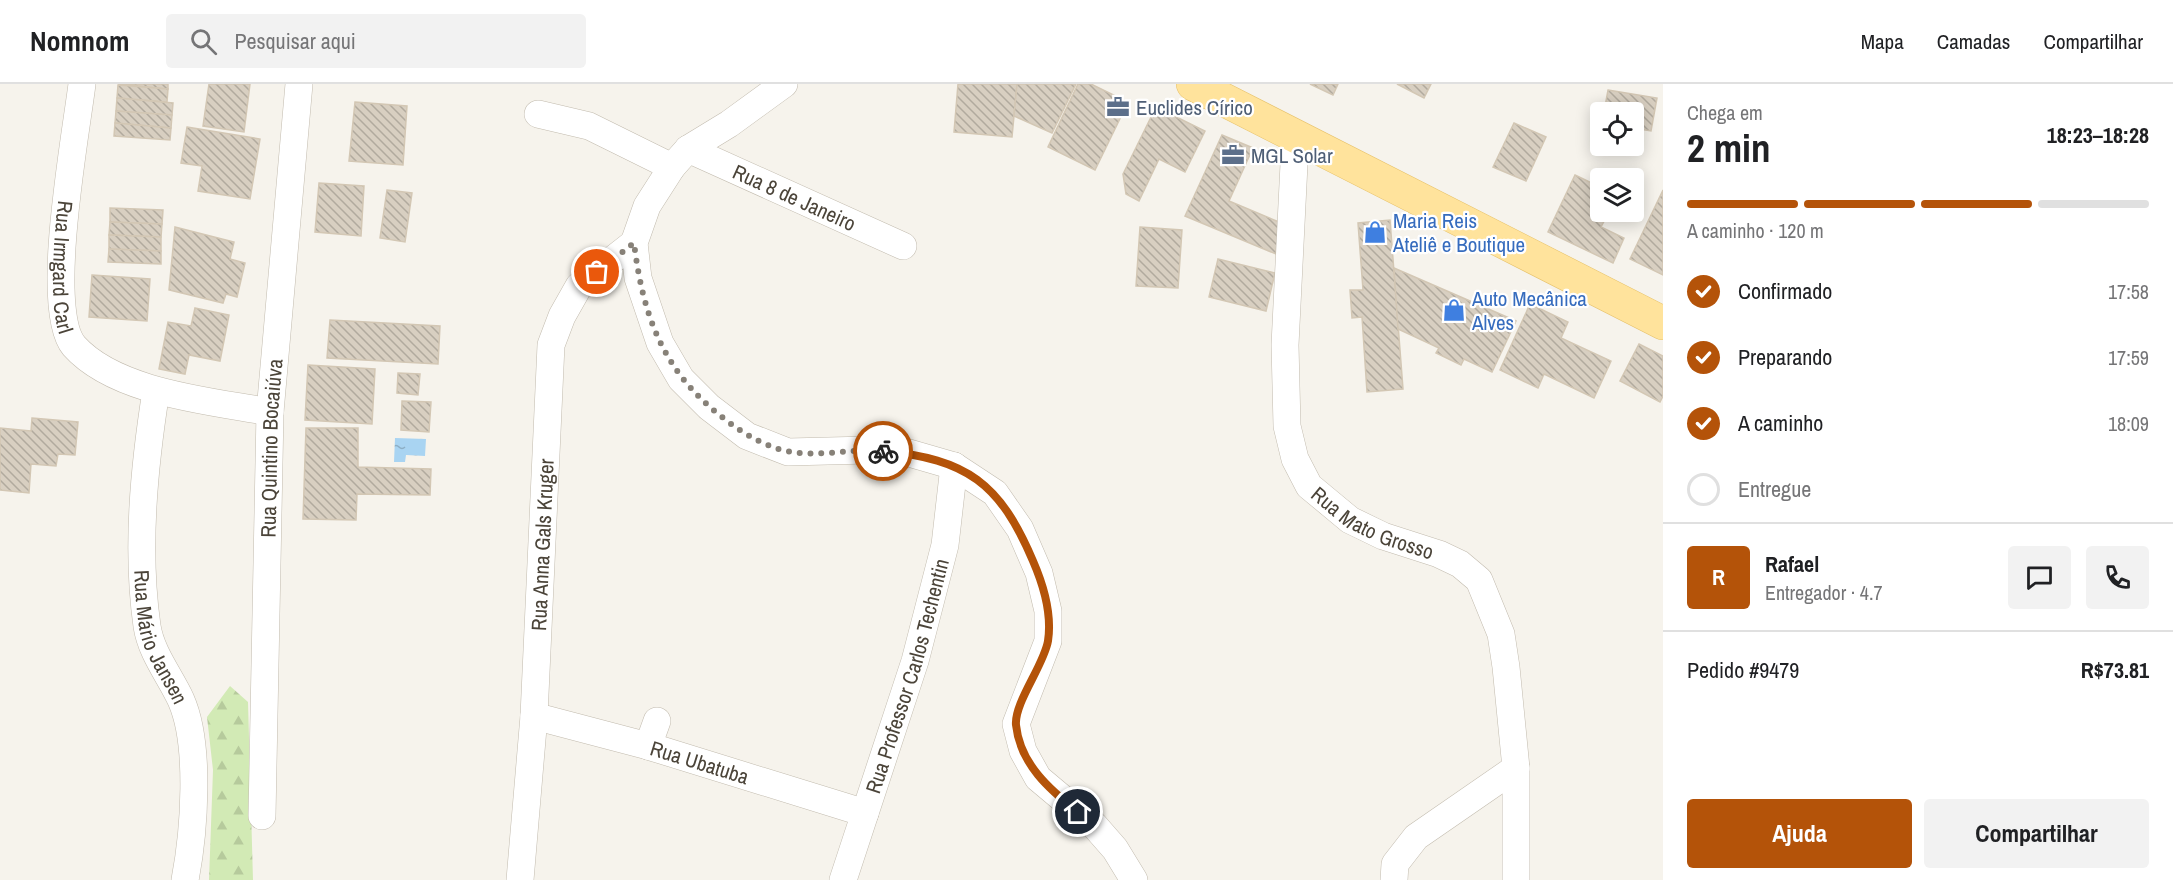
<!DOCTYPE html>
<html lang="pt">
<meta charset="utf-8">
<style>
body{margin:0;font-family:"Archivo Narrow",sans-serif;background:#f2f2f2;color:#202124;height:100vh;display:flex;flex-direction:column;font-size:22px;white-space:nowrap}
*{box-sizing:border-box;margin:0}
p{font-size:20px;color:#757577}
.icon{flex:none;width:33px;height:33px;fill:none;stroke:currentColor;stroke-width:2;stroke-linecap:round;stroke-linejoin:round}
.map{position:relative;flex:1;overflow:hidden}
.details{display:flex;flex-direction:column;background:#fff;width:510px}
.details>*{flex:none}
.tools{position:absolute;left:1590px;top:18px;display:grid;gap:12px}
.tools a{display:grid;place-items:center;width:54px;height:54px;border-radius:6px;background:#fff;box-shadow:0 3px 15px #0003;font-size:30px}
.pin{position:absolute;display:grid;place-items:center;width:51px;height:51px;color:#fff;margin:-26px;border:3px solid #fff;border-radius:50%;box-shadow:0 2px 6px #0007}
.courier{position:absolute;display:grid;place-items:center;width:60px;height:60px;margin:-30px;border:4px solid #b45309;border-radius:50%;background:#fff;color:#222;box-shadow:0 2px 8px #0007}
.head em{font-style:normal;font-weight:700}
.head div{display:flex;flex-direction:column-reverse}
.head{display:flex;align-items:center;justify-content:space-between;height:102px;padding:0 24px}
h1{font-size:39px;font-weight:700;line-height:45px}
.bar{display:grid;grid-template-columns:repeat(4,1fr);gap:9px 6px;align-content:center;height:72px;padding:0 24px}
.bar i{height:8px;border-radius:4px;background:#e0e0e0}
.bar .selected{background:#b45309}
.bar p{grid-column:span 4}
.line{display:flex;align-items:center;gap:15px;padding:0 24px;border-top:2px solid #e0e0e0}
.line div{flex:1}
.round{display:grid;place-items:center;flex:none;width:63px;height:63px;border-radius:6px;background:#f2f2f2}
ol{padding:0 24px;list-style:none}
li{display:flex;align-items:center;gap:18px;height:66px}
li p{margin-inline-start:auto}
li .icon{padding:6px;border-radius:50%;background:#b45309;color:#fff;stroke-width:4}
li:last-child{color:#757577}
li i{width:33px;height:33px;border:3px solid #e0e0e0;border-radius:50%}
.action{display:flex;gap:12px;margin-top:auto;padding:12px 24px}
.action a{flex:1;height:69px;border-radius:6px;background:#b45309;color:#fff;font-size:24px;font-weight:700;line-height:69px;text-align:center}
.action a+a{background:#f2f2f2;color:#202124}
header{display:flex;align-items:center;gap:36px;box-sizing:border-box;height:84px;padding:0 30px;background:#fff;border-bottom:2px solid #e0e0e0}
header strong{font-size:28px}
nav{display:flex;gap:33px;margin-inline-start:auto;font-size:21px}
.search{width:420px;height:54px;background:#f2f2f2;display:flex;align-items:center;gap:15px;box-sizing:border-box;padding:0 21px;border-radius:6px;color:#757577;font-size:22px}
main{display:flex;flex:1;min-height:0}
.map>svg:first-child{display:block}
.forest{fill:url(#forest-firs)}
.water{fill:url(#water-ripples)}
.building{fill:url(#building-back-hatch);stroke:#d3c7b4;stroke-width:1.5}
.lines{fill:none;stroke-linecap:round;stroke-linejoin:round}
.minor-casing{stroke:#c2bbae;stroke-width:28}
.major-casing{stroke:#e6c16a;stroke-width:34}
.minor{stroke:#fff;stroke-width:27}
.major{stroke:#ffe39c;stroke-width:33}
.done{stroke:#878178;stroke-width:6;stroke-dasharray:0 10.8}
.route{stroke:#b45309;stroke-width:8}
.labels{text-anchor:middle;dominant-baseline:central;stroke-width:4.5;stroke-linejoin:round;paint-order:stroke}
.service-label{font-size:21px;fill:#4e5e75;stroke:#fff;text-anchor:start}
.street-label{font-size:21px;fill:#4b4439;stroke:#fff}
.shop-label{font-size:21px;fill:#366cbe;stroke:#fff;text-anchor:start}
</style>
<header>
<strong>Nomnom</strong>
<div class="search"><svg class="icon" aria-label="search" viewBox="0 0 24 24"><circle cx="10" cy="10" r="6"/><path d="M15 15l6 6"/></svg>Pesquisar aqui</div>
<nav><a>Mapa</a><a>Camadas</a><a>Compartilhar</a></nav>
</header>
<main>
<div class="map">
<svg width="1663" height="796" viewBox="0 0 1663 796">
<defs>
<pattern id="forest-firs" width="22" height="20" patternUnits="userSpaceOnUse" patternTransform="scale(1.5)"><rect width="22" height="20" fill="#d2eab5"/><path d="M5 1l3.5 6h-7zM16 11l3.5 6h-7z" fill="#b6ca9c"/></pattern>
<pattern id="water-ripples" width="26" height="14" patternUnits="userSpaceOnUse" patternTransform="scale(1.5)"><rect width="26" height="14" fill="#a9d4f2"/><path d="M2 4q2-2 4 0t4 0M15 11q2-2 4 0t4 0" fill="none" stroke="#8caec5"/></pattern>
<pattern id="building-back-hatch" width="6" height="6" patternUnits="userSpaceOnUse" patternTransform="scale(1.5)"><rect width="6" height="6" fill="#d8cfc1"/><path d="M-1 5l2 2M0 0l6 6M5-1l2 2" fill="none" stroke="#b1aa9e"/></pattern>
</defs>
<rect width="100%" height="100%" fill="#f6f3ec"/>
<path class="forest" d="M230 602 248 618 253 796H209L213 686 207 633Z"/>
<path class="water" d="M395 354 426 355 425 372 406 371 405 378H394Z"/>
<g class="building">
<path d="M118 0H168V5Z"/>
<path d="M209 0H250L244 48 203 42Z"/>
<path d="M958 0H1017L1012 53 954 48Z"/>
<path d="M1017 0H1076L1052 49 1014 32Z"/>
<path d="M1078 0H1091L1128 18 1095 86 1048 63Z"/>
<path d="M1310 0H1338L1333 11Z"/>
<path d="M1397 0H1431L1424 14Z"/>
<path d="M118 1 168 5 167 18 117 14Z"/>
<path d="M1608 6 1657 14 1651 47 1634 44V28H1604Z"/>
<path d="M117 14 173 19 172 31 116 27Z"/>
<path d="M355 18 407 22 403 81 349 77Z"/>
<path d="M1156 23 1205 47 1185 88 1159 75 1139 117 1126 110 1123 90Z"/>
<path d="M116 27 172 31 171 44 115 39Z"/>
<path d="M115 39 171 44 170 56 114 52Z"/>
<path d="M1514 39 1546 53 1526 97 1493 83Z"/>
<path d="M187 43 260 55 250 115 198 107 202 82 181 79Z"/>
<path d="M1222 51 1253 64 1229 117 1279 138 1276 170 1185 132Z"/>
<path d="M1575 91 1600 103V128H1609L1601 143 1624 154 1613 179 1548 148Z"/>
<path d="M319 99 364 102 361 152 315 148Z"/>
<path d="M387 106 412 109 405 158 380 154Z"/>
<path d="M1663 106V191L1630 175Z"/>
<path d="M110 124 163 126 162 140 110 138Z"/>
<path d="M1390 136 1403 305 1367 308 1362 233 1352 234 1350 206H1363L1358 139Z"/>
<path d="M110 138 162 140 161 153 109 151Z"/>
<path d="M175 143 234 158 230 175 245 179 237 213 226 210 223 219 169 206Z"/>
<path d="M1140 143 1182 146 1178 204 1136 202Z"/>
<path d="M109 151 161 153V167L109 165Z"/>
<path d="M109 165 161 167V180L108 178Z"/>
<path d="M1218 175 1275 189 1266 227 1209 213Z"/>
<path d="M1394 184 1516 237 1492 288 1464 275 1461 281 1436 269 1439 264 1398 245Z"/>
<path d="M92 191 150 195 147 237 89 233Z"/>
<path d="M1530 220 1568 238 1561 254 1611 277 1594 314 1544 290 1538 304 1500 286Z"/>
<path d="M195 224 229 231 220 277 189 271 185 290 159 285 168 238 191 242Z"/>
<path d="M330 236 440 242 438 280 327 274Z"/>
<path d="M1639 260 1663 272V312L1660 318 1620 297Z"/>
<path d="M308 281 375 285 372 340 305 336Z"/>
<path d="M398 289 420 290 418 311 397 309Z"/>
<path d="M402 317 431 318 429 348 401 346Z"/>
<path d="M32 334 78 338 75 371 58 370 56 382 31 380 29 409 0 406V344L31 347Z"/>
<path d="M306 344H358V383L431 385 430 411 357 410 356 436 303 435Z"/>
</g>
<g class="lines">
<g class="minor-casing">
<g id="minor">
<path id="s1" d="M82 0C76 50 43 226 74 262 116 309 211 317 270 328"/>
<path d="M784 0 729 40 688 65 672 83 647 122 634 159 638 194 660 259 681 295 709 323 747 352 788 368 868 366 909 369 954 382 995 409 1020 445 1039 489 1048 527V557L1016 640 1023 667 1038 694 1094 741 1115 765 1134 796"/>
<path d="M538 30 589 42 672 83"/>
<path id="s2" d="M1299 54 1294 80 1285 261 1287 342 1295 375 1309 402 1350 436 1383 452 1439 470 1460 480 1479 496 1501 550 1506 583 1516 684V796"/>
<path id="s3" d="M688 65 903 162"/>
<path id="s4" d="M156 307C144 383 136 465 147 542 151 569 170 592 181 616 201 661 194 749 185 796"/>
<path id="s5" d="M534 632 648 662 865 729"/>
<path d="M648 662 657 637"/>
<path id="s6" d="M262 732 270 328 299 0"/>
<path id="s7" d="M520 796 534 632 551 261 562 232 579 202 634 159"/>
<path id="s8" d="M843 796 915 577 945 461 954 382"/>
<path d="M1394 796 1395 780 1416 753 1516 684"/>
</g>
</g>
<g class="major-casing">
<path id="major" d="M1193 0 1663 239"/>
</g>
<use href="#minor" class="minor"/>
<use href="#major" class="major"/>
</g>
<g class="lines">
<path class="done" d="M597 188 634 159C643 232 663 287 722 333 742 349 762 361 786 367 817 374 852 364 883 367"/>
<path class="route" d="M883 367C967 375 1000 399 1033 477 1043 500 1052 531 1048 557 1044 581 1014 619 1016 641 1020 680 1050 706 1078 728"/>
</g>
<defs>
<g id="office-bare" transform="scale(1.8)"><path d="M-6-3h4V-5.5h4V-3h4V5H-6ZM-1-4.5V-3h2v-1.5ZM-6 0V1H6V0Z" fill="#5c6f8a" stroke="#fff" stroke-width="2.5" paint-order="stroke"/></g>
<g id="shop-bare" transform="scale(1.8)"><path d="M-5-2.5h2.3a2.7 3.5 0 0 1 5.4 0H5L5.5 6h-11ZM-1.5-2.5h3a1.5 2.3 0 0 0-3 0Z" fill="#3f7fe0" stroke="#fff" stroke-width="2.5" paint-order="stroke"/></g>
</defs>
<g fill-rule="evenodd">
<use href="#office-bare" x="1118" y="23"/>
<use href="#office-bare" x="1233" y="71"/>
<use href="#shop-bare" x="1375" y="148"/>
<use href="#shop-bare" x="1454" y="226"/>
</g>
<g class="labels">
<g class="service-label">
<text x="1136" y="23">Euclides Círico</text>
<text x="1251" y="71">MGL Solar</text>
</g>
<g class="street-label">
<text stroke="none"><textPath href="#s3" startOffset="117">Rua 8 de Janeiro</textPath></text>
<text stroke="none"><textPath href="#s1" startOffset="184">Rua Irmgard Carl</textPath></text>
<text stroke="none"><textPath href="#s6" startOffset="368">Rua Quintino Bocaiúva</textPath></text>
<text stroke="none"><textPath href="#s2" startOffset="428">Rua Mato Grosso</textPath></text>
<text stroke="none"><textPath href="#s7" startOffset="336">Rua Anna Gals Kruger</textPath></text>
<text stroke="none"><textPath href="#s4" startOffset="250">Rua Mário Jansen</textPath></text>
<text stroke="none"><textPath href="#s8" startOffset="214">Rua Professor Carlos Techentin</textPath></text>
<text stroke="none"><textPath href="#s5" startOffset="172">Rua Ubatuba</textPath></text>
</g>
<g class="shop-label">
<text x="1393" y="136">Maria Reis<tspan x="1393" dy="24">Ateliê e Boutique</tspan></text>
<text x="1472" y="214">Auto Mecânica<tspan x="1472" dy="24">Alves</tspan></text>
</g>
</g>
</svg>
<div class="tools">
<a><svg class="icon" aria-label="locate" viewBox="0 0 24 24"><circle cx="12" cy="12" r="6"/><path d="M12 2v4M12 18v4M2 12h4M18 12h4"/></svg></a>
<a><svg class="icon" aria-label="layers" viewBox="0 0 24 24"><path d="M12 4l9 5-9 5-9-5zM3 14l9 5 9-5"/></svg></a>
</div>
<div class="pin" style="left:597px;top:188px;background:#ea580c"><svg class="icon" aria-label="bag" viewBox="0 0 24 24"><path d="M5 8h14l-1 12H6zM9 8a3 3 0 0 1 6 0"/></svg></div>
<div class="pin" style="left:1078px;top:728px;background:#1f2937"><svg class="icon" aria-label="home" viewBox="0 0 24 24"><path d="M3 11l9-7 9 7M6 9v11h12V9"/></svg></div>
<div class="courier" style="left:883px;top:367px"><svg class="icon" aria-label="bike" viewBox="0 0 24 24"><circle cx="6" cy="16" r="4"/><circle cx="18" cy="16" r="4"/><path d="M6 16l4-8h5l3 8M10 8l3 8H6M13 5h3"/></svg></div>
</div>
<section class="details">
<div class="head"><div><h1>2 min</h1><p>Chega em</p></div><em>18:23–18:28</em></div>
<div class="bar"><i class="selected"></i><i class="selected"></i><i class="selected"></i><i></i><p>A caminho · 120 m</p></div>
<ol>
<li><svg class="icon" aria-label="check" viewBox="0 0 24 24"><path d="M5 12l5 5 9-10"/></svg>Confirmado<p>17:58</p></li>
<li><svg class="icon" aria-label="check" viewBox="0 0 24 24"><path d="M5 12l5 5 9-10"/></svg>Preparando<p>17:59</p></li>
<li><svg class="icon" aria-label="check" viewBox="0 0 24 24"><path d="M5 12l5 5 9-10"/></svg>A caminho<p>18:09</p></li>
<li><i></i>Entregue</li>
</ol>
<div class="line" style="height:108px"><b class="round" style="background:#b45309;color:#fff">R</b><div><b>Rafael</b><p>Entregador · 4.7</p></div><a class="round"><svg class="icon" aria-label="chat" viewBox="0 0 24 24"><path d="M4 5h16v11H9l-5 4z"/></svg></a><a class="round"><svg class="icon" aria-label="phone" viewBox="0 0 24 24"><path d="M5 4h4l2 5-3 2q2 4 5 5l2-3 5 2v4C11 20 4 13 5 4z"/></svg></a></div>
<div class="line" style="height:78px"><div>Pedido #9479</div><b>R$73.81</b></div>
<div class="action"><a>Ajuda</a><a>Compartilhar</a></div>
</section>
</main>
